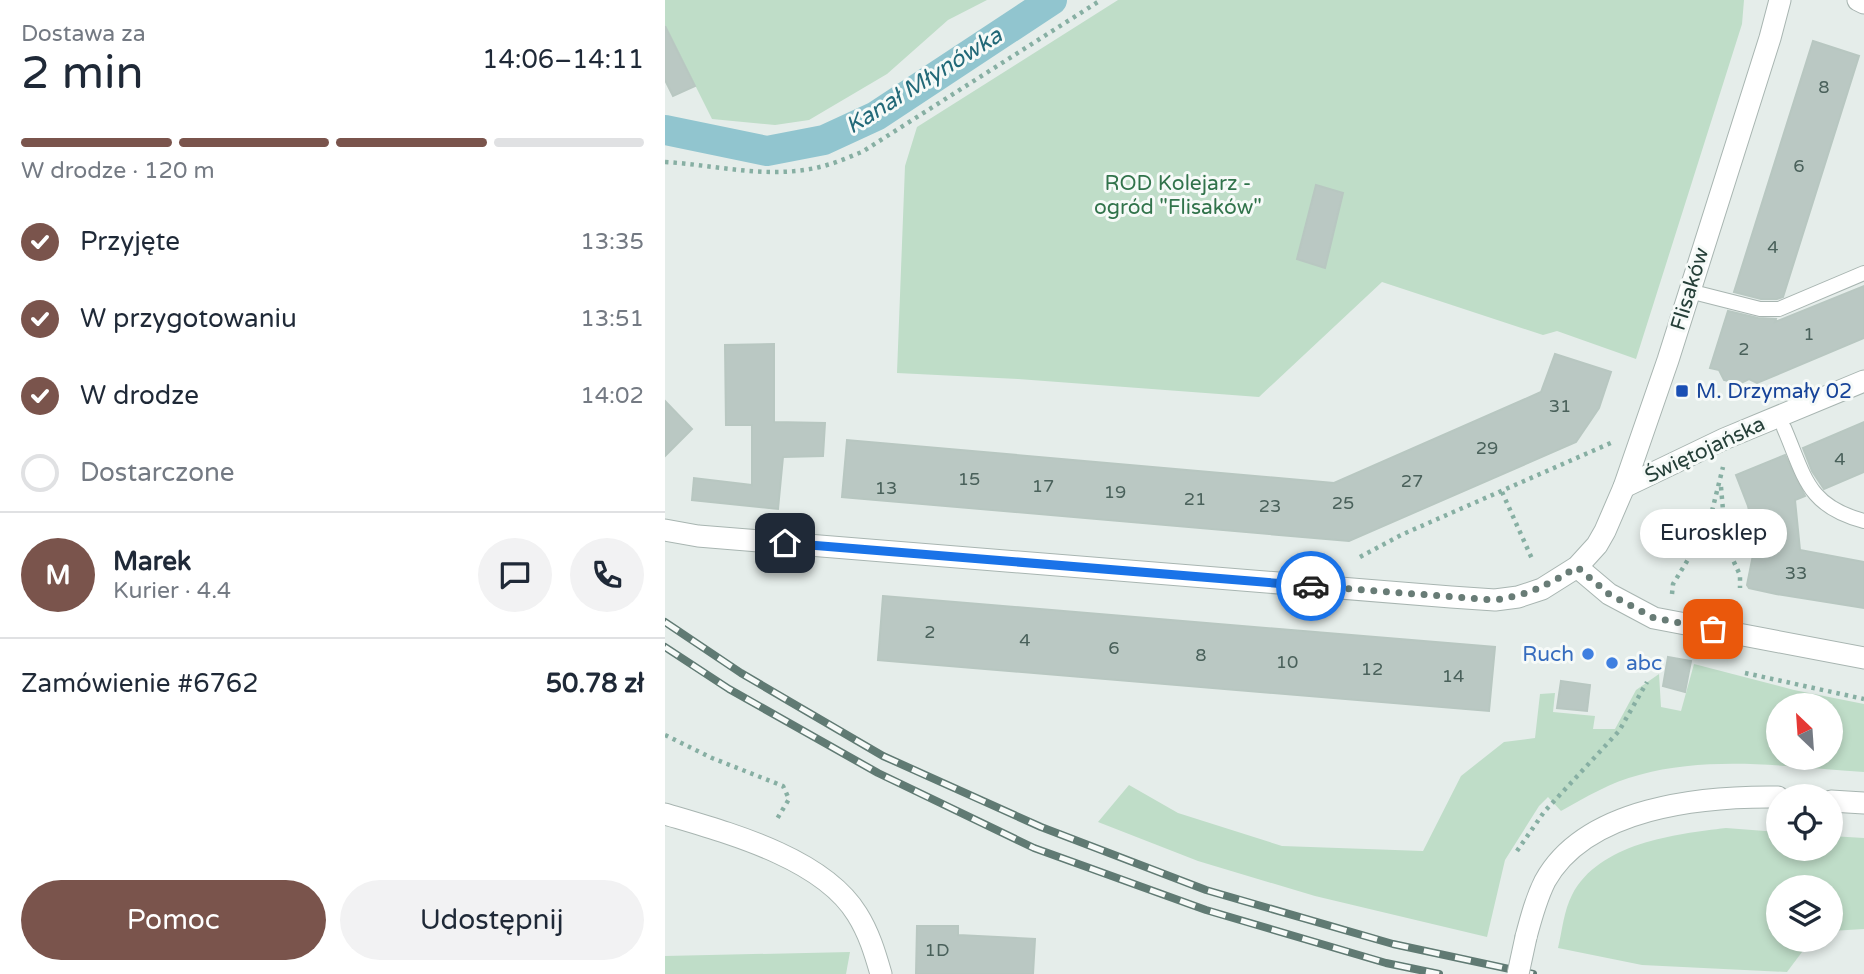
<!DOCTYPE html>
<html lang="pl">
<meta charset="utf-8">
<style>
body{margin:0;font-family:"Varela Round",sans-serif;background:#f2f2f3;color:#1f2937;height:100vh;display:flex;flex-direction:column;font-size:26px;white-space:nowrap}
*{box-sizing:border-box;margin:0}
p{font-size:23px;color:#747a83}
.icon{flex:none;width:38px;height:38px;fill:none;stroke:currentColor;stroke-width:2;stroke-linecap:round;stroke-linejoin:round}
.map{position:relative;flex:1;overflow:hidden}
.side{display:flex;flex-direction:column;background:#fff;width:665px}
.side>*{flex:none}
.needle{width:46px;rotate:335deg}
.buttons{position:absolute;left:1101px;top:693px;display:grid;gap:14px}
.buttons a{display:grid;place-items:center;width:77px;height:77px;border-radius:50%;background:#fff;box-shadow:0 4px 10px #0003;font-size:35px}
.pin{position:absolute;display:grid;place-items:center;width:60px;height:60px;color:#fff;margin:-30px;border-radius:14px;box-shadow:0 4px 10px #0006}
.courier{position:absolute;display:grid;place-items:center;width:70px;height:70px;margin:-35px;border:5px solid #1a73e8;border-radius:50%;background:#fff;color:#222;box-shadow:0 2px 9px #0007}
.bubble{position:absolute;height:49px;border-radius:24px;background:#fff;box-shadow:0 4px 10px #0003;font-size:23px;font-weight:600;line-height:49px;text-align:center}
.headline em{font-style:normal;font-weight:600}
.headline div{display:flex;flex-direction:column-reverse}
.headline{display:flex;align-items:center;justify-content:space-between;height:119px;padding:0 21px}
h1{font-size:46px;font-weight:600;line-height:52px}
.bar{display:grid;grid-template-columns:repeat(4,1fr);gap:10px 7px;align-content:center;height:84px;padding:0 21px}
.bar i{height:9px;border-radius:5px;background:#e0e1e3}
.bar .current{background:#7a544c}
.bar p{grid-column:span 4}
.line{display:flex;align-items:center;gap:18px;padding:0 21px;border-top:2px solid #e0e1e3}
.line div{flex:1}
.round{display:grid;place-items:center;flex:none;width:74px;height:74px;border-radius:37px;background:#f2f2f3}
ol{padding:0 21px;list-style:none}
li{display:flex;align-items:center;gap:21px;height:77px}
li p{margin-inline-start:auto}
li .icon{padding:7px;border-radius:50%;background:#7a544c;color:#fff;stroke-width:4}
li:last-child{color:#747a83}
li i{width:38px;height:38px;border:4px solid #e0e1e3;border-radius:50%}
.primary-button{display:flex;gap:14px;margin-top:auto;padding:14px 21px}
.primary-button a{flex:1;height:80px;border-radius:42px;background:#7a544c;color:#fff;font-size:28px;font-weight:600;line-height:80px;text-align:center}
.primary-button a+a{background:#f2f2f3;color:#1f2937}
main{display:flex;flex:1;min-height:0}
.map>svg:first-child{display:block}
.green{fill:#bfddc8;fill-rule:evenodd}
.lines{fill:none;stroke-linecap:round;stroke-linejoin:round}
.canal{stroke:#91c5cf;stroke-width:30}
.building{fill:#bac8c3;stroke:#b8c7c1;stroke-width:2}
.service-casing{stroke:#a8b5b1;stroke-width:16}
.minor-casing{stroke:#a8b5b1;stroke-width:23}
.tertiary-casing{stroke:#a8b5b1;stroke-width:23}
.path{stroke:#87afa3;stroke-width:4.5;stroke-dasharray:3.5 5;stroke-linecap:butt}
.service{stroke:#fff;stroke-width:14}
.minor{stroke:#fff;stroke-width:21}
.tertiary{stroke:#fff;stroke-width:21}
.rail-casing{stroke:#607a73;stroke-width:8}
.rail{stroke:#f6faf8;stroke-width:5;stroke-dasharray:16;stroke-linecap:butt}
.tertiary-bridge-casing{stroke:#a8b5b1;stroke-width:23;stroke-linecap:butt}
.tertiary-bridge{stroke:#fff;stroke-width:21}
.done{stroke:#687c76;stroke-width:7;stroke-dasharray:0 12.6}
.route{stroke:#1a73e8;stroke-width:9}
.transit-dot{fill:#1a4fb4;stroke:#f6faf8;stroke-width:2.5}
.shop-dot{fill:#3f7fe0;stroke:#f6faf8;stroke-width:2.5}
.labels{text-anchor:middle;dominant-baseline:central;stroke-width:6;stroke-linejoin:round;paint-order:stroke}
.number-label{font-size:18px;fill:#4a615b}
.park-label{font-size:21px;fill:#31734b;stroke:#f6faf8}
.street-label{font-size:21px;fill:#253f38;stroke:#f6faf8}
.transit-label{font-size:21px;fill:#164399;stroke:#f6faf8;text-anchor:start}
.shop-label{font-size:21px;fill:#366cbe;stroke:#f6faf8;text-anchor:end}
.water-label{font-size:23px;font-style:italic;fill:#226978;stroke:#f6faf8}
</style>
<main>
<section class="side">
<div class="headline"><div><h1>2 min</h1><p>Dostawa za</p></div><em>14:06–14:11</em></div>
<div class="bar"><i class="current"></i><i class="current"></i><i class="current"></i><i></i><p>W drodze · 120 m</p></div>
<ol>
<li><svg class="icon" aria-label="check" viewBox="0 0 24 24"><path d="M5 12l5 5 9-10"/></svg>Przyjęte<p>13:35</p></li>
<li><svg class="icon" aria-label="check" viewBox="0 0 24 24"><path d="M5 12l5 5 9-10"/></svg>W przygotowaniu<p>13:51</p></li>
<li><svg class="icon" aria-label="check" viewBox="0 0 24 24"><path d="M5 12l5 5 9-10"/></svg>W drodze<p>14:02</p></li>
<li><i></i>Dostarczone</li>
</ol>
<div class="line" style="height:126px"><b class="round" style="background:#7a544c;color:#fff">M</b><div><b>Marek</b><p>Kurier · 4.4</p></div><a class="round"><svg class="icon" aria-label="chat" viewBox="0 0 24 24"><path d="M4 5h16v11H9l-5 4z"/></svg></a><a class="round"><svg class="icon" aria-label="phone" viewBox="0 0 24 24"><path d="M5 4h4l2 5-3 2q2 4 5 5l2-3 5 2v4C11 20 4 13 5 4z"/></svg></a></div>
<div class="line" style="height:91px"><div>Zamówienie #6762</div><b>50.78 zł</b></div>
<div class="primary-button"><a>Pomoc</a><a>Udostępnij</a></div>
</section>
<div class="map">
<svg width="1199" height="974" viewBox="0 0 1199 974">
<rect width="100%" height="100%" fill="#e5edea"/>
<g class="green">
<path d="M0 0H322L283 20 222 74 144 120 110 125 47 119 0 25Z"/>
<path d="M453 0H1079L1077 24 971 359 892 331 878 335 717 282 594 397 353 379 232 373 240 166 252 127Z"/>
<path d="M1029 664 1129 690 1199 704V772C1125 767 1047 755 974 775 946 782 921 797 896 811L883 797 874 806 840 860 822 937 650 896 533 861 433 822 464 785 513 813 617 846 758 851 796 776 839 742 870 738 875 694 890 693 888 712 930 716 928 729H950L971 690 994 674 996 707 1016 711ZM1166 705V758H1113V705Z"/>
<path d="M1061 828 1113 832V849H1166V836L1199 838V929L1166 931V887H1113V940H1146L1122 972 977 965 893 948C897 931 899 910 907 895 934 843 1010 834 1061 828Z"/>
<path d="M185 952 181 974H0V956Z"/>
</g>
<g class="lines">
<path class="canal" d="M0 130 102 151 159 140 211 116 387 0"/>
</g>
<g class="building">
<path d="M0 26 30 86 8 96 0 80Z"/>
<path d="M1148 41 1194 56 1118 297 1112 299H1096L1069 292Z"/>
<path d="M651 185 678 193 660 268 632 259Z"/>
<path d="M1199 286V338L1092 383 1084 379 1074 384 1059 380 1054 370 1045 368 1063 311 1093 318 1111 319 1110 322Z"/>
<path d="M109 344V422L160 423 158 456 118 457 113 509 27 500 29 478 87 485V425H61L60 345Z"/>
<path d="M890 354 946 372 934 408 911 442 684 541 177 497 182 440 669 483 876 392Z"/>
<path d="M0 401 27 429 0 456Z"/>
<path d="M1199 422V472L1159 489 1147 471 1138 448Z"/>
<path d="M1120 455 1140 496 1130 500 1135 550 1199 562V608L1111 594 1084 588 1082 585 1089 550 1088 528 1083 506 1071 475Z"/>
<path d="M218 596 830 647 824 711 213 660Z"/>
<path d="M1003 657 1026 661 1020 692 998 686Z"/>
<path d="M896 681 925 685 922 711 892 708Z"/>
<path d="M252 926H293V935L370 939 368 974H251Z"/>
</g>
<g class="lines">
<g class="service-casing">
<g id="service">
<path d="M1024 291 1095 309H1114L1199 273"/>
<path d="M1119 428C1140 477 1142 506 1199 521"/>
</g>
</g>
<g class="minor-casing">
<g id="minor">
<path d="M959 487 1059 439 1199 381"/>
<path d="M912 567 944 594 989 618 1199 658"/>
<path d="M0 814C60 832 157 857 192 914 204 933 210 953 216 974"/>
</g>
</g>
<g class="tertiary-casing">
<g id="tertiary">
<path d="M1193 0 1199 3"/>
<path d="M0 530 33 536 786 597 830 600 853 597 877 589 912 567 932 545 940 531 959 487 1003 360 1105 38 1115 0"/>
<path d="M1166 801 1199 803"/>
<path d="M861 937C866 918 871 899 880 881 921 807 1037 796 1113 797"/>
</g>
</g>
<g class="path">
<path d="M0 162C53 165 109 181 162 165 174 162 186 156 197 152L436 0"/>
<path d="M1056 487 1061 545 1075 575V588"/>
<path d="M837 492 868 561"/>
<path d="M695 557 736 535 948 442"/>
<path d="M1007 594 1008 584 1043 527 1058 467"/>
<path d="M1080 673 1199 699"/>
<path d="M0 735 47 758 118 786 124 799 112 819"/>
<path d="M852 851 879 812 954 731 982 682"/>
</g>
<use href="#service" class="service"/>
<use href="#minor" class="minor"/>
<use href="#tertiary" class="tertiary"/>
<g class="rail-casing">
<g id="rail">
<path d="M0 622 76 673 218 756 376 827 541 890 728 944 868 974"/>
<path d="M0 647 64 689 213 773 369 848 541 910 721 963 774 974"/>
</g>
</g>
<use href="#rail" class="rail"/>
<g class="tertiary-bridge-casing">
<path id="tertiary-bridge" d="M853 974 861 937"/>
</g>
<use href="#tertiary-bridge" class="tertiary-bridge"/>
</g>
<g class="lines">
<path class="done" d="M646 586 830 600C864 595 883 585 912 567L944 594 989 618 1048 629"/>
<path class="route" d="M120 543 646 586"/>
</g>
<rect class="transit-dot" x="1010" y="384" width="14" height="14" rx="3.5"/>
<g class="shop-dot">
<circle cx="923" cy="654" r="7"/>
<circle cx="947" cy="663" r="7"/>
</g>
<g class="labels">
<g class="number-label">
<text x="1159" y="87">8</text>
<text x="1134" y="166">6</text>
<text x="1108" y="247">4</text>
<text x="1144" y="334">1</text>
<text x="1079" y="349">2</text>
<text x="895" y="406">31</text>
<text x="822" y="448">29</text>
<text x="1175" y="459">4</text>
<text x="304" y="479">15</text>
<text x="747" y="481">27</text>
<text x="378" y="486">17</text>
<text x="221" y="488">13</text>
<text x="450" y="492">19</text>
<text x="530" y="499">21</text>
<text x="678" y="503">25</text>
<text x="605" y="506">23</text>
<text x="1131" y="573">33</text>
<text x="265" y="632">2</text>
<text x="360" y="640">4</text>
<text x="449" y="648">6</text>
<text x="536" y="655">8</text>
<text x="622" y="662">10</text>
<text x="707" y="669">12</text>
<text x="788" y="676">14</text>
<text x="272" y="950">1D</text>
</g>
<g class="park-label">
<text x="513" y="183">ROD Kolejarz -<tspan x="513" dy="24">ogród "Flisaków"</tspan></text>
</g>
<g class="street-label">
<text transform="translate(1025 289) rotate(-73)">Flisaków</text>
<text transform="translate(1040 450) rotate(-25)">Świętojańska</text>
</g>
<g class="transit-label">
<text x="1031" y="391">M. Drzymały 02</text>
</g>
<g class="shop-label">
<text x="909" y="654">Ruch</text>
<text x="961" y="663" text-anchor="start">abc</text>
</g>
<g class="water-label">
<text transform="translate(259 81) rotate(-32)">Kanał Młynówka</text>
</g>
</g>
</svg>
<div class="buttons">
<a><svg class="needle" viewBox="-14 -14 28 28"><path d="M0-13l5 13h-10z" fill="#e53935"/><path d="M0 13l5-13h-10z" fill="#747a83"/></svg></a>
<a><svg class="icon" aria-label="locate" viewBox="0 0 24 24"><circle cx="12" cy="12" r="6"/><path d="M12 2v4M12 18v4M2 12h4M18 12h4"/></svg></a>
<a><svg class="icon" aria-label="layers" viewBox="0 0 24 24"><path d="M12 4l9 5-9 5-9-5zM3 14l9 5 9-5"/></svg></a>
</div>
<div class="pin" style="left:1048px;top:629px;background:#ea580c"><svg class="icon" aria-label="bag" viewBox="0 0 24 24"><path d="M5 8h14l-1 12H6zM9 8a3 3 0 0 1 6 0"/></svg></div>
<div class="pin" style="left:120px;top:543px;background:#1f2937"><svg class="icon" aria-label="home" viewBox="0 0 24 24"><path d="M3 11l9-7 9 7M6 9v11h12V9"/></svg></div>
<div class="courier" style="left:646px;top:586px"><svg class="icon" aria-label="car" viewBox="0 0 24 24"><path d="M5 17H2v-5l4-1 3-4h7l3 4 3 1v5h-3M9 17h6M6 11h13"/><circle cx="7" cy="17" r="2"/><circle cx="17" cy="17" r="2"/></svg></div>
<div class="bubble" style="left:975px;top:509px;width:147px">Eurosklep</div>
</div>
</main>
